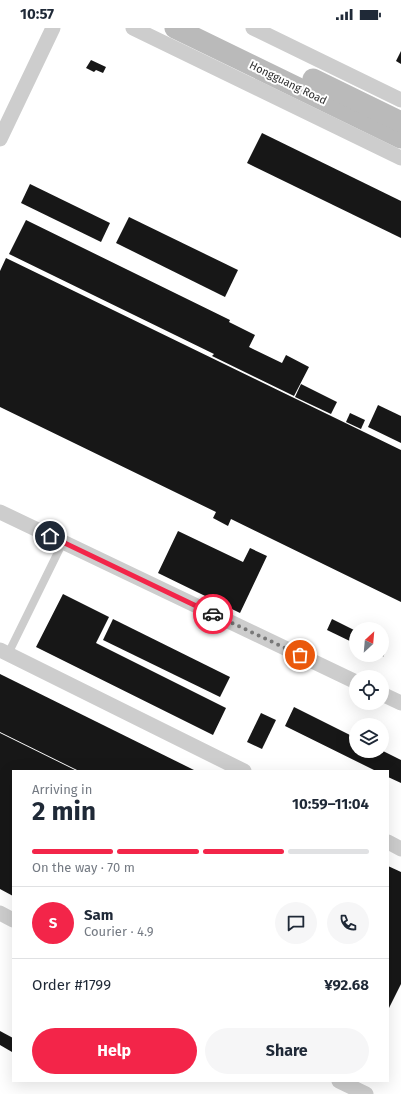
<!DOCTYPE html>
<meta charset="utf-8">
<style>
body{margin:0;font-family:"Fira Sans",sans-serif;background:#f6f6f7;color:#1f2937;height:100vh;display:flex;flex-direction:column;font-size:15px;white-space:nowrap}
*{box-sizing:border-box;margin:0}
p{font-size:13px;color:#747a83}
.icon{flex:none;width:22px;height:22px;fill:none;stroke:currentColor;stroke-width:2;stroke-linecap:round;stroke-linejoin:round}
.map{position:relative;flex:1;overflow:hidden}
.side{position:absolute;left:12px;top:742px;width:377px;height:312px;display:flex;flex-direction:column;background:#fff;border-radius:0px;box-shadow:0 4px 16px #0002}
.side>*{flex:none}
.needle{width:26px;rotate:26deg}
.controls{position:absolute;left:349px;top:594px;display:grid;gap:8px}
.controls a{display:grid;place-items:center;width:40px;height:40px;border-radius:50%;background:#fff;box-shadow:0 4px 16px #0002;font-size:20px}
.pin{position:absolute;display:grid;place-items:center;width:34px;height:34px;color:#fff;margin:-17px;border:2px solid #fff;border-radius:50%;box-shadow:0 1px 4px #0007}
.courier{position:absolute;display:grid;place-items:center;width:40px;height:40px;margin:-20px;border:3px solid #f32549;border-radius:50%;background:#fff;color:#222;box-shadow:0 1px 5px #0007}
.overview em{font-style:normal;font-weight:700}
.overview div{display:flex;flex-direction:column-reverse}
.overview{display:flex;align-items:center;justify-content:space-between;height:68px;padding:0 20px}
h1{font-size:26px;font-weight:700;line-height:30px}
.bar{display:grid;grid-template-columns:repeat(4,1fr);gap:6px 4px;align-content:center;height:48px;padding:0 20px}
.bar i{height:5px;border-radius:3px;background:#e0e1e3}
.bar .on{background:#f32549}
.bar p{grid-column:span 4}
.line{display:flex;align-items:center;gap:10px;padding:0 20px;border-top:1px solid #e0e1e3}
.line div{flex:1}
.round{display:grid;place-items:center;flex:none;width:42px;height:42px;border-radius:21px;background:#f6f6f7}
.cta{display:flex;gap:8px;margin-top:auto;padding:8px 20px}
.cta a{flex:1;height:46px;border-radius:24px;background:#f32549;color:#fff;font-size:16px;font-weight:700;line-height:46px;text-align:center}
.cta a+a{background:#f6f6f7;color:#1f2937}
.status{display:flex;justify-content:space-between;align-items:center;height:28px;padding:0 20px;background:#fff;direction:ltr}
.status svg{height:11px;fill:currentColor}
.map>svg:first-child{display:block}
.building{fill:#171717}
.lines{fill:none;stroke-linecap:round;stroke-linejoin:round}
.service{stroke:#cdcdcd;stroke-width:8}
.minor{stroke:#cdcdcd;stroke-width:15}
.secondary{stroke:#bababa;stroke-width:21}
.done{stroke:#787878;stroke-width:4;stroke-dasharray:0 7.2}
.route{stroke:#f32549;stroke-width:5}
.labels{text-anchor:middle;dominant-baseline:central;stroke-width:4;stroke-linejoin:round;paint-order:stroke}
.street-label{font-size:11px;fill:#303030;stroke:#fff}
</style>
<div class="status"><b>10:57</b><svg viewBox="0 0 49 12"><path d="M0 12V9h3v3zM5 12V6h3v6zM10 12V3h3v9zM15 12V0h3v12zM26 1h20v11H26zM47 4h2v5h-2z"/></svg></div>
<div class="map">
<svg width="401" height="1066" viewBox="0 0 401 1066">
<rect width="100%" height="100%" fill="#fff"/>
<g class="building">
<path d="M401 23V36L396 33Z"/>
<path d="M91 32 106 39 103 45 96 42 94 44 86 40Z"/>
<path d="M262 105 401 173V210L247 135Z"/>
<path d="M30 156 110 195 101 214 21 175Z"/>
<path d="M129 189 238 242 225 269 116 215Z"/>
<path d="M26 192 230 292 229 294 255 307 249 319 282 335 286 327 309 339 294 368 212 328 214 326 9 226Z"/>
<path d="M6 230 401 422V574L231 491 228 498 213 490 216 484 0 379V243Z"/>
<path d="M301 356 337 374 331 386 295 369Z"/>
<path d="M378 377 401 388V415L368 399Z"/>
<path d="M350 385 365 392 361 401 346 394Z"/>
<path d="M178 503 243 534 250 520 267 528 240 585 158 545Z"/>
<path d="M63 566 109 589 96 615 226 680 213 707 36 619Z"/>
<path d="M113 591 230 649 220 669 103 612Z"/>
<path d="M332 591 356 603V616L327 602Z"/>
<path d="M382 615 388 618 383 629 379 627H382Z"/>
<path d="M0 646 196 743H79L0 704Z"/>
<path d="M294 679 356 710V723H383L401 732V755L388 749V743H376L285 698Z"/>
<path d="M261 685 276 692 262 721 247 714Z"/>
<path d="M0 705 77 743H13V868L0 861Z"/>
<path d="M388 838 401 844V956L388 982Z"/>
<path d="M0 1003 13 1010 12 1024 0 1017Z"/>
</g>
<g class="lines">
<path class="service" d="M8 626 63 514"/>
<g class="minor">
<path d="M133 0 401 130"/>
<path d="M253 0 401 72"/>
<path d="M0 111 53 0"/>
<path d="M0 484 356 654"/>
<path d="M0 622 244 743"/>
<path d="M382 666 401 675"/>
<path d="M388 814 401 821"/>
<path d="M0 885 13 892"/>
<path d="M339 1053 366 1066"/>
</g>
<g class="secondary">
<path d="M175 0 401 110"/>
<path d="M313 51 401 94"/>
</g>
</g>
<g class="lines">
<path class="done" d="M213 586 300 627"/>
<path class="route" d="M50 508 213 586"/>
</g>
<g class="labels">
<g class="street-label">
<text transform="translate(288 55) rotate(26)">Hongguang Road</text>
</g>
</g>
</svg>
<div class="controls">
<a><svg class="needle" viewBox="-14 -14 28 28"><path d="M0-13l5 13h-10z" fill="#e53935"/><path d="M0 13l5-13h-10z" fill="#747a83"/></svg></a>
<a><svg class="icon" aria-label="locate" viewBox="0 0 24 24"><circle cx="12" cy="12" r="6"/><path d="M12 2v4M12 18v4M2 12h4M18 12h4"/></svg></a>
<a><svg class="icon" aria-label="layers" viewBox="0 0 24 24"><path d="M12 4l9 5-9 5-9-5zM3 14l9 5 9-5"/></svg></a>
</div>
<div class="pin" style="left:300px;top:627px;background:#ea580c"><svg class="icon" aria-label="bag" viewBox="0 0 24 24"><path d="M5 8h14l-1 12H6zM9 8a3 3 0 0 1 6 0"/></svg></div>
<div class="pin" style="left:50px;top:508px;background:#1f2937"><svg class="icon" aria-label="home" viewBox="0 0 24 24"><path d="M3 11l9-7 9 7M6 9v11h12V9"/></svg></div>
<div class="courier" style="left:213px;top:586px"><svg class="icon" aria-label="car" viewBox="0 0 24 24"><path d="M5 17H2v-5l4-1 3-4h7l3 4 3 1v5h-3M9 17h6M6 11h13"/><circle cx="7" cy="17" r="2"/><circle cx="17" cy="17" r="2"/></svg></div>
<section class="side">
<div class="overview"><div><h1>2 min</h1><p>Arriving in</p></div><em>10:59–11:04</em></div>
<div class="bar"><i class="on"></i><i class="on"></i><i class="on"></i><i></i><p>On the way · 70 m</p></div>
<div class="line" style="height:72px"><b class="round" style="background:#f32549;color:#fff">S</b><div><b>Sam</b><p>Courier · 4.9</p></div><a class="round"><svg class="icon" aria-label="chat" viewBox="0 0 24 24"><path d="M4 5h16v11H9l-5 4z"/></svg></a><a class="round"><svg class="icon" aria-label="phone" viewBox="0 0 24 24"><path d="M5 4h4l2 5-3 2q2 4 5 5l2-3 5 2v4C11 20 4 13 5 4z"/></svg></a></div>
<div class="line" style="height:52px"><div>Order #1799</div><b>¥92.68</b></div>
<div class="cta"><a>Help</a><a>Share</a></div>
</section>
</div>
